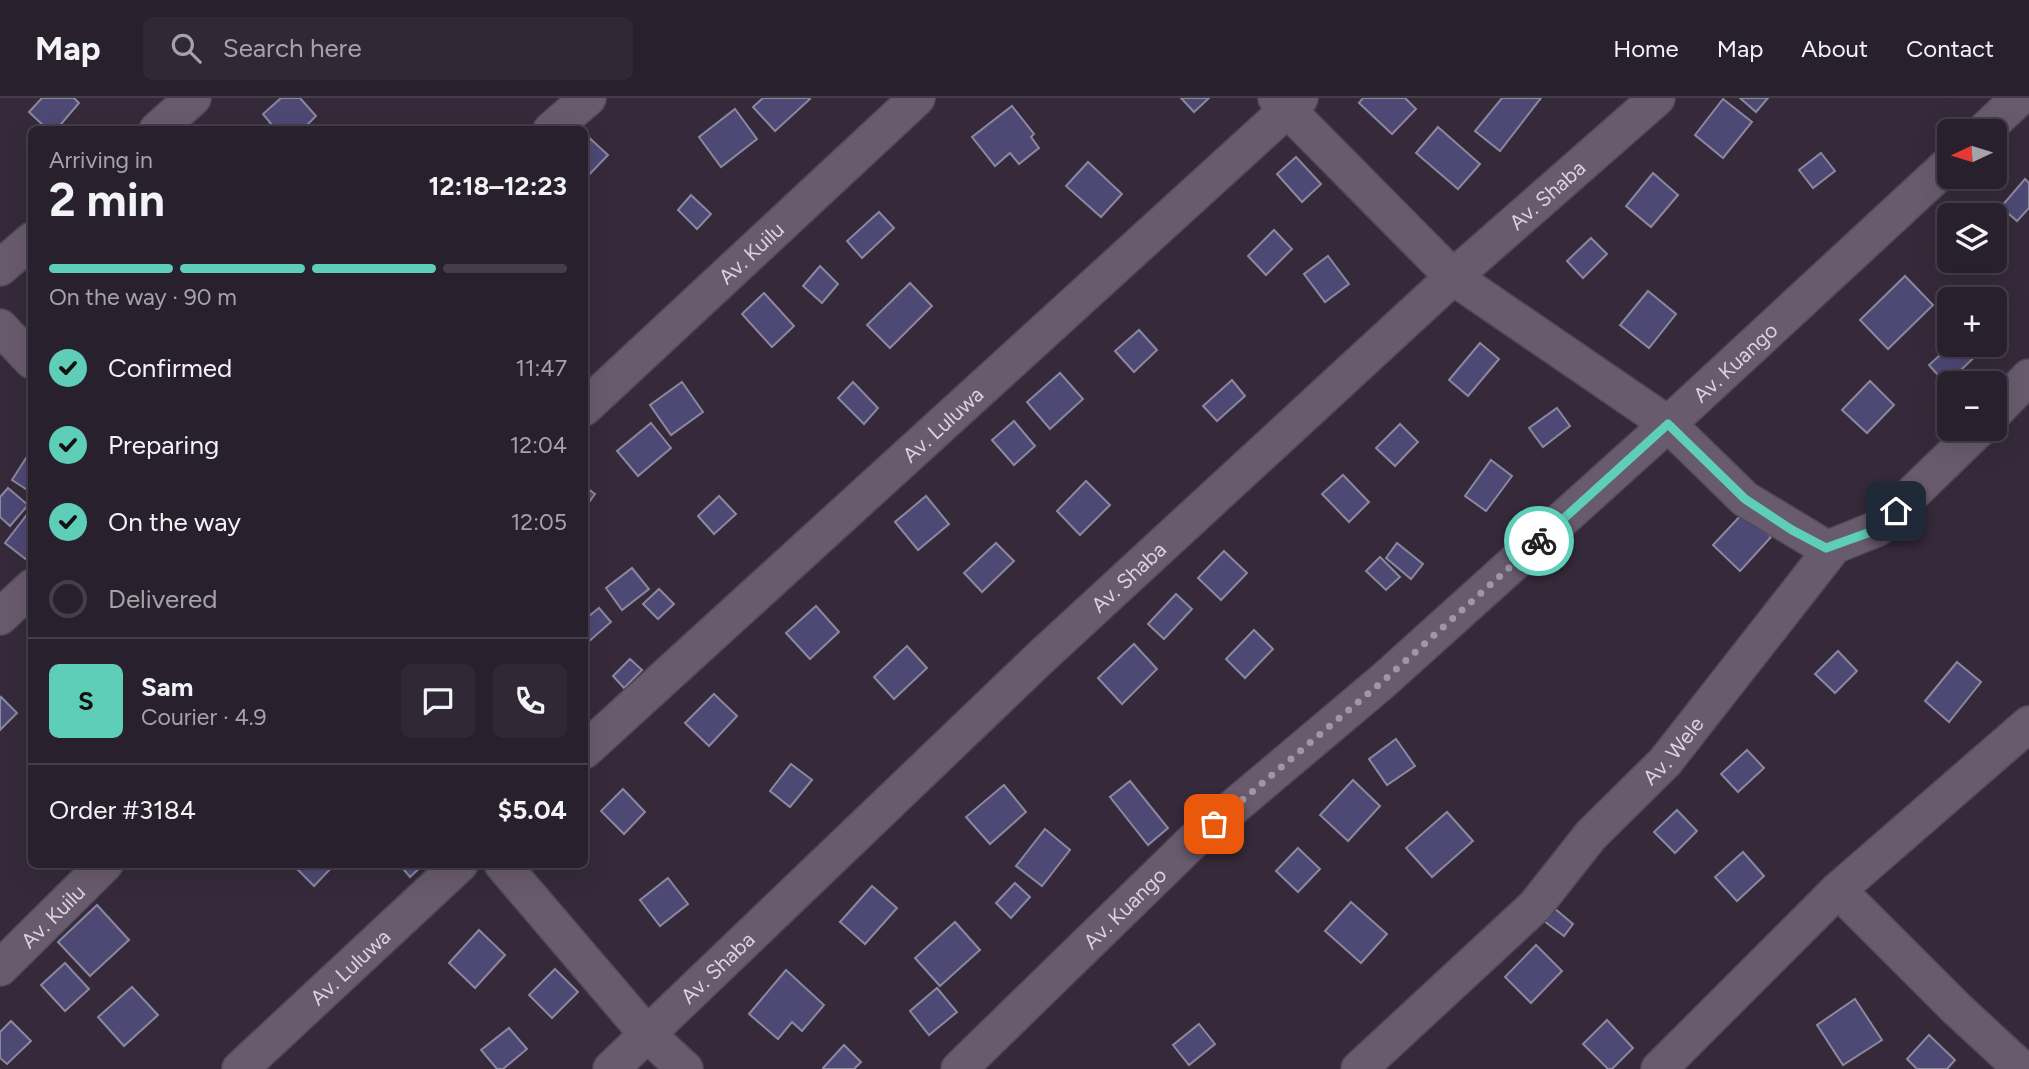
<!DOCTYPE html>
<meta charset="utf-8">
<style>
body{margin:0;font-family:Figtree,sans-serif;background:#302834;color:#f1f3f6;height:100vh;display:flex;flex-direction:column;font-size:26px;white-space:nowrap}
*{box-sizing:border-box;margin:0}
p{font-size:23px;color:#a5a3a9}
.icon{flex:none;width:38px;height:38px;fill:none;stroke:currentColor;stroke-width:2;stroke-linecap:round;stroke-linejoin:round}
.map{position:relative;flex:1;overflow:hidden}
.panel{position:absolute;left:28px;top:28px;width:560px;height:742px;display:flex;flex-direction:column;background:#28202c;border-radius:10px;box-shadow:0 7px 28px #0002,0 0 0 2px #443e48}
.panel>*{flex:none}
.needle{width:46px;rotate:266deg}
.buttons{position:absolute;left:1937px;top:21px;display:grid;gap:14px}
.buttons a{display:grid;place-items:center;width:70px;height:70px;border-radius:10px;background:#28202c;box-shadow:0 7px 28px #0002,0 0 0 2px #443e48;font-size:35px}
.pin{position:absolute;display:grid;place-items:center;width:60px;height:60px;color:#fff;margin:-30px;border-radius:14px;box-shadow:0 4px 10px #0006}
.courier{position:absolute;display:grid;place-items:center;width:70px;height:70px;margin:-35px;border:5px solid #5eceb8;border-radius:50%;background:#fff;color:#222;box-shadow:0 2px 9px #0007}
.head em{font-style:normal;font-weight:700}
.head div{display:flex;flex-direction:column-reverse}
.head{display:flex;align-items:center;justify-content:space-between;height:119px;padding:0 21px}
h1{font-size:46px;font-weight:700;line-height:52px}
.bar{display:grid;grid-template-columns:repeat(4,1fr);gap:10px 7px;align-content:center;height:84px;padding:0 21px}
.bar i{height:9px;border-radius:5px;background:#443e48}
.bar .selected{background:#5eceb8}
.bar p{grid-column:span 4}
.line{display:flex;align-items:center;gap:18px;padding:0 21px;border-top:2px solid #443e48}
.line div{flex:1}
.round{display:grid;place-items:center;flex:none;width:74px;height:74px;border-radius:10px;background:#302834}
ol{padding:0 21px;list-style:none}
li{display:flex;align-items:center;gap:21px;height:77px}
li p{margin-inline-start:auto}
li .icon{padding:7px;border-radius:50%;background:#5eceb8;color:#111;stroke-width:4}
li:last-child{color:#a5a3a9}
li i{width:38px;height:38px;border:4px solid #443e48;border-radius:50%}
header{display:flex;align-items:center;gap:42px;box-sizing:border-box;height:98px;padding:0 35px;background:#28202c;border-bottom:2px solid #443e48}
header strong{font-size:33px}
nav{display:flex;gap:38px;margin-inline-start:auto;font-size:24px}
.search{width:490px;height:63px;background:#302834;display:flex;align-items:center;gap:18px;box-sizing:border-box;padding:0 24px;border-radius:10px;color:#a5a3a9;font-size:26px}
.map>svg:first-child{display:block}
.building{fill:#4e4875;stroke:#8a889f;stroke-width:2}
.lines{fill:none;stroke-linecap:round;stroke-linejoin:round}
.street-casing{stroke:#524856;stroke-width:38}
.street{stroke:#685b6d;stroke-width:35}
.done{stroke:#a197a4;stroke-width:7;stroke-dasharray:0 12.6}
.route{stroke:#5eceb8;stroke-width:9}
.labels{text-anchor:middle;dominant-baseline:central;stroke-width:5;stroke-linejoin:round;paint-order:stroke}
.street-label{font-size:21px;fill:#dad2dd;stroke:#2c2030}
</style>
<header>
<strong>Map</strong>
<div class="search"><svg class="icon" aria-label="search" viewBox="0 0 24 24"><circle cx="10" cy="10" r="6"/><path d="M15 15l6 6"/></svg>Search here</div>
<nav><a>Home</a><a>Map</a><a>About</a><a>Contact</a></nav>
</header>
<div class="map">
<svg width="2029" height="971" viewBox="0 0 2029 971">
<rect width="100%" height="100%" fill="#362a3a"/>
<g class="building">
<path d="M42 0H74L79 5 56 32H48L29 14Z"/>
<path d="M281 0H300L316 18 302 32H276L263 16Z"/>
<path d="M763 0H809L810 1 775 33 753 9Z"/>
<path d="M1181 0H1209L1194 14Z"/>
<path d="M1363 0H1405L1416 11 1392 36 1359 5Z"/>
<path d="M1502 0H1541L1500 53 1475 33Z"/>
<path d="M1740 0H1768L1756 14Z"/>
<path d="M1723 1 1752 24 1723 60 1695 37Z"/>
<path d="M1012 8 1034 36 1031 39 1039 50 1019 66 1010 55 995 68 972 39Z"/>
<path d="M735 11 757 41 721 69 699 39Z"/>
<path d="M1438 29 1480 66 1458 91 1416 55Z"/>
<path d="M584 35 608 57 584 82Z"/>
<path d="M1821 55 1835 73 1813 90 1799 72Z"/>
<path d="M1296 59 1321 86 1302 104 1277 76Z"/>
<path d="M1088 64 1122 96 1101 119 1066 88Z"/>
<path d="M1653 75 1678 97 1651 129 1626 108Z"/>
<path d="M2025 81 2029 85V110L2017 123 2001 109Z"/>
<path d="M691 97 711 116 697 131 678 112Z"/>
<path d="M879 114 894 130 862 160 847 143Z"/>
<path d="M1274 132 1292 151 1266 177 1248 158Z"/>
<path d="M1591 140 1607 156 1583 180 1567 163Z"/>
<path d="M1328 158 1349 186 1325 204 1304 176Z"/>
<path d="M820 168 838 186 822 205 803 188Z"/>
<path d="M1905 178 1933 207 1888 251 1860 222Z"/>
<path d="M910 185 932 208 890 250 867 227Z"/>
<path d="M1648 193 1676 216 1649 250 1620 227Z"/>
<path d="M764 195 794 228 772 249 742 216Z"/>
<path d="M1139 232 1157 252 1134 274 1115 253Z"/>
<path d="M1480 245 1499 261 1468 298 1449 282Z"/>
<path d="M1951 247H1977L1982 252 1946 286 1929 267Z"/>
<path d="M1060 275 1083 301 1050 331 1027 304Z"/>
<path d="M1232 282 1245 298 1217 323 1203 308Z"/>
<path d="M1870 283 1894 307 1867 335 1842 312Z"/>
<path d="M682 284 703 314 671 337 650 307Z"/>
<path d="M853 284 878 310 864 326 838 300Z"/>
<path d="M1557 310 1570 328 1543 349 1529 330Z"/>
<path d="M1014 323 1035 348 1014 367 992 342Z"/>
<path d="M651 325 671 350 638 378 617 353Z"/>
<path d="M1400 326 1418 344 1395 368 1376 350Z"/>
<path d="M28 357 32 359V395L12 382Z"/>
<path d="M1491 362 1512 378 1486 413 1465 398Z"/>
<path d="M1343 377 1369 404 1349 424 1322 396Z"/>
<path d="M1086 383 1110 407 1080 437 1057 413Z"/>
<path d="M584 388 595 396 584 411Z"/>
<path d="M8 390 28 407 10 428 0 419V399Z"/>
<path d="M719 398 736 416 714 436 698 418Z"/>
<path d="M926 398 949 426 918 452 895 424Z"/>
<path d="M32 410V466L5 445Z"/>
<path d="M1744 414 1771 439 1740 473 1713 447Z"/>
<path d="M996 445 1014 463 982 494 964 475Z"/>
<path d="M1397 445 1423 466 1411 481 1386 460Z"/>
<path d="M1224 453 1247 475 1221 502 1198 480Z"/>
<path d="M1380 459 1400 479 1386 492 1366 473Z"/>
<path d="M632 470 649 491 622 512 606 490Z"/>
<path d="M659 491 674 506 658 521 643 506Z"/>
<path d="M1176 496 1192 511 1164 541 1148 526Z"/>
<path d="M816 508 839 534 810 561 786 535Z"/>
<path d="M599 510 611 524 587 545 584 541V522Z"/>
<path d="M1254 532 1273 551 1245 580 1226 561Z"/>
<path d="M1134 546 1157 571 1122 606 1098 580Z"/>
<path d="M907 548 927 570 894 601 874 579Z"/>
<path d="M1838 553 1857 573 1835 595 1815 576Z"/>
<path d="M630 561 642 572 624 590 613 578Z"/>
<path d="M1957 564 1981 584 1949 624 1925 603Z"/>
<path d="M714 596 737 618 709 648 685 625Z"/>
<path d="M1 599 17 615 0 632V601Z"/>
<path d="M1396 641 1415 668 1387 687 1369 661Z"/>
<path d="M1747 652 1764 670 1738 694 1721 676Z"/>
<path d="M791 666 812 682 790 709 770 693Z"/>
<path d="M1353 682 1380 708 1348 743 1320 717Z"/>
<path d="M1130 683 1168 730 1148 747 1110 699Z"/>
<path d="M1004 687 1026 714 990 746 966 719Z"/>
<path d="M623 691 645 714 624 736 601 713Z"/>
<path d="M1677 712 1697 733 1675 755 1654 734Z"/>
<path d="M1447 714 1473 743 1432 779 1406 750Z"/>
<path d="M1045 731 1070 752 1042 788 1016 768Z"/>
<path d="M1298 750 1320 771 1298 794 1276 773Z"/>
<path d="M1743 754 1764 778 1737 803 1715 779Z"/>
<path d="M296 766H335L314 788 294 768Z"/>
<path d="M399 766H424L410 779Z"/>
<path d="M668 780 688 806 660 828 640 802Z"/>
<path d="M1015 785 1030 799 1011 820 996 805Z"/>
<path d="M872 788 897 810 865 846 840 824Z"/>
<path d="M1351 804 1387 836 1361 865 1325 833Z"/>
<path d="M97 807 129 842 90 878 58 844Z"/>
<path d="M1554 810 1573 826 1564 838 1544 823Z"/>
<path d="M955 824 980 852 940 888 915 860Z"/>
<path d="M479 832 505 857 475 890 449 865Z"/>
<path d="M1536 847 1562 873 1531 905 1505 879Z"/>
<path d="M65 865 89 891 65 913 41 887Z"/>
<path d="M555 871 578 894 552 920 529 897Z"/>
<path d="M786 872 824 907 802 933 792 924 778 941 749 916Z"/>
<path d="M132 889 158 917 124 948 98 919Z"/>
<path d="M937 890 957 914 929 937 910 913Z"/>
<path d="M1855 901 1882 942 1843 967 1817 927Z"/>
<path d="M1607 922 1633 950 1612 971H1608L1583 946Z"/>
<path d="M11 923 31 943 7 966 0 960V934Z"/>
<path d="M1199 926 1215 946 1189 967 1173 947Z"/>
<path d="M509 930 527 951 503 971H497L481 952Z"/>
<path d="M1929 937 1955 962 1947 971H1917L1907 961Z"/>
<path d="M844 947 861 964 854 971H824L823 970Z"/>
</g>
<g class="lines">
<g class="street-casing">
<g id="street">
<path d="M1276 0 1453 179 1668 326 1745 401 1826 450 1834 448"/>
<path d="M157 32 193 0"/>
<path d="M551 32 588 0"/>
<path d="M1984 33 2019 0"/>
<path d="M0 170 32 142"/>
<path d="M0 229 32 263"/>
<path id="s1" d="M584 310 917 0"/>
<path d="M1995 314 2029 279"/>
<path d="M0 519 32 489"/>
<path id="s2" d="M584 653 1300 0"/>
<path d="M502 766 647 936 685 971"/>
<path d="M1838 792 1957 911 2022 971"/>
<path id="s3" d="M0 870 105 766"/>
<path id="s4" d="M240 971 460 766"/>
<path id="s5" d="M611 971 1040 560 1453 179 1657 0"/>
<path id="s6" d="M959 971 1192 744 1383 583 1668 326 1950 65"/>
<path id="s7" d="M1359 971 1535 808 1591 737 1665 664 1834 448 1876 431 1979 331"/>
<path d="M1659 971 1838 792 2029 626"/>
</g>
</g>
<use href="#street" class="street"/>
</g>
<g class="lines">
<path class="done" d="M1214 726 1383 583 1539 443"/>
<path class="route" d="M1539 443 1668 326 1745 401 1792 432 1826 450 1876 432 1896 413"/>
</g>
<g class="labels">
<g class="street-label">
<text stroke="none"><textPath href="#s5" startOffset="1281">Av. Shaba</textPath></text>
<text stroke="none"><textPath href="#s1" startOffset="228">Av. Kuilu</textPath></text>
<text stroke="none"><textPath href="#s6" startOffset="1050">Av. Kuango</textPath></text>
<text stroke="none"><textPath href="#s2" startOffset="485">Av. Luluwa</textPath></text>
<text stroke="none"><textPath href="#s5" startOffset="714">Av. Shaba</textPath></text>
<text stroke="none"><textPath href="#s7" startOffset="448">Av. Wele</textPath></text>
<text stroke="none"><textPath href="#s6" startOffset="231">Av. Kuango</textPath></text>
<text stroke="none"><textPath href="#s3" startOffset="74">Av. Kuilu</textPath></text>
<text stroke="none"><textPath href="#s4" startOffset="150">Av. Luluwa</textPath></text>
<text stroke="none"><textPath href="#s5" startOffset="147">Av. Shaba</textPath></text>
</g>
</g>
</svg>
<div class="buttons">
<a><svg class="needle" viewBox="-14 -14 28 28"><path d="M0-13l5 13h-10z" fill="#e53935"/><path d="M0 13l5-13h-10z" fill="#a5a3a9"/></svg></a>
<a><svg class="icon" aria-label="layers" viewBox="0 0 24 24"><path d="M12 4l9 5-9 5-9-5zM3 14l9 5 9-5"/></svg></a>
<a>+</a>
<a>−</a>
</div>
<div class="pin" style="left:1214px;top:726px;background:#ea580c"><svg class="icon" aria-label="bag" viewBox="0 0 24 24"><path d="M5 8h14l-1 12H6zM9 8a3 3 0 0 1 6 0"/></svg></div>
<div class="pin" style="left:1896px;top:413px;background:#1f2937"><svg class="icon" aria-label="home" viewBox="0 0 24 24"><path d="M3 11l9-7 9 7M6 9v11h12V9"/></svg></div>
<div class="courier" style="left:1539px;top:443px"><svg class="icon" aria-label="bike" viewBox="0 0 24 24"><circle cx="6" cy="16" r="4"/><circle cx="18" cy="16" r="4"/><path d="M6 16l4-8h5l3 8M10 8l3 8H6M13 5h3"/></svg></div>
<section class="panel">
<div class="head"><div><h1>2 min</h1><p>Arriving in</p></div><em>12:18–12:23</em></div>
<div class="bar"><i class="selected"></i><i class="selected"></i><i class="selected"></i><i></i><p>On the way · 90 m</p></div>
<ol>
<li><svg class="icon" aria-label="check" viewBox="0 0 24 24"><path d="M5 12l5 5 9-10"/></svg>Confirmed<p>11:47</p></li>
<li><svg class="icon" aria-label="check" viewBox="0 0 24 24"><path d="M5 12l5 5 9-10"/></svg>Preparing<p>12:04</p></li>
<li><svg class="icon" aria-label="check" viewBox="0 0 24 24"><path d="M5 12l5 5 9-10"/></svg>On the way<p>12:05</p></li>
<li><i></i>Delivered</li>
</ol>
<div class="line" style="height:126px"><b class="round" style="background:#5eceb8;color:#111">S</b><div><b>Sam</b><p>Courier · 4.9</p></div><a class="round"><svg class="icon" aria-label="chat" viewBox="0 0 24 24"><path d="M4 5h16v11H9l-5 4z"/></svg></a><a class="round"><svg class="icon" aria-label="phone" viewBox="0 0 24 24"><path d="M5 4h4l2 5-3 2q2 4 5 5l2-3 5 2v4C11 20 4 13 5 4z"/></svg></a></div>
<div class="line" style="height:91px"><div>Order #3184</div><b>$5.04</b></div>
</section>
</div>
